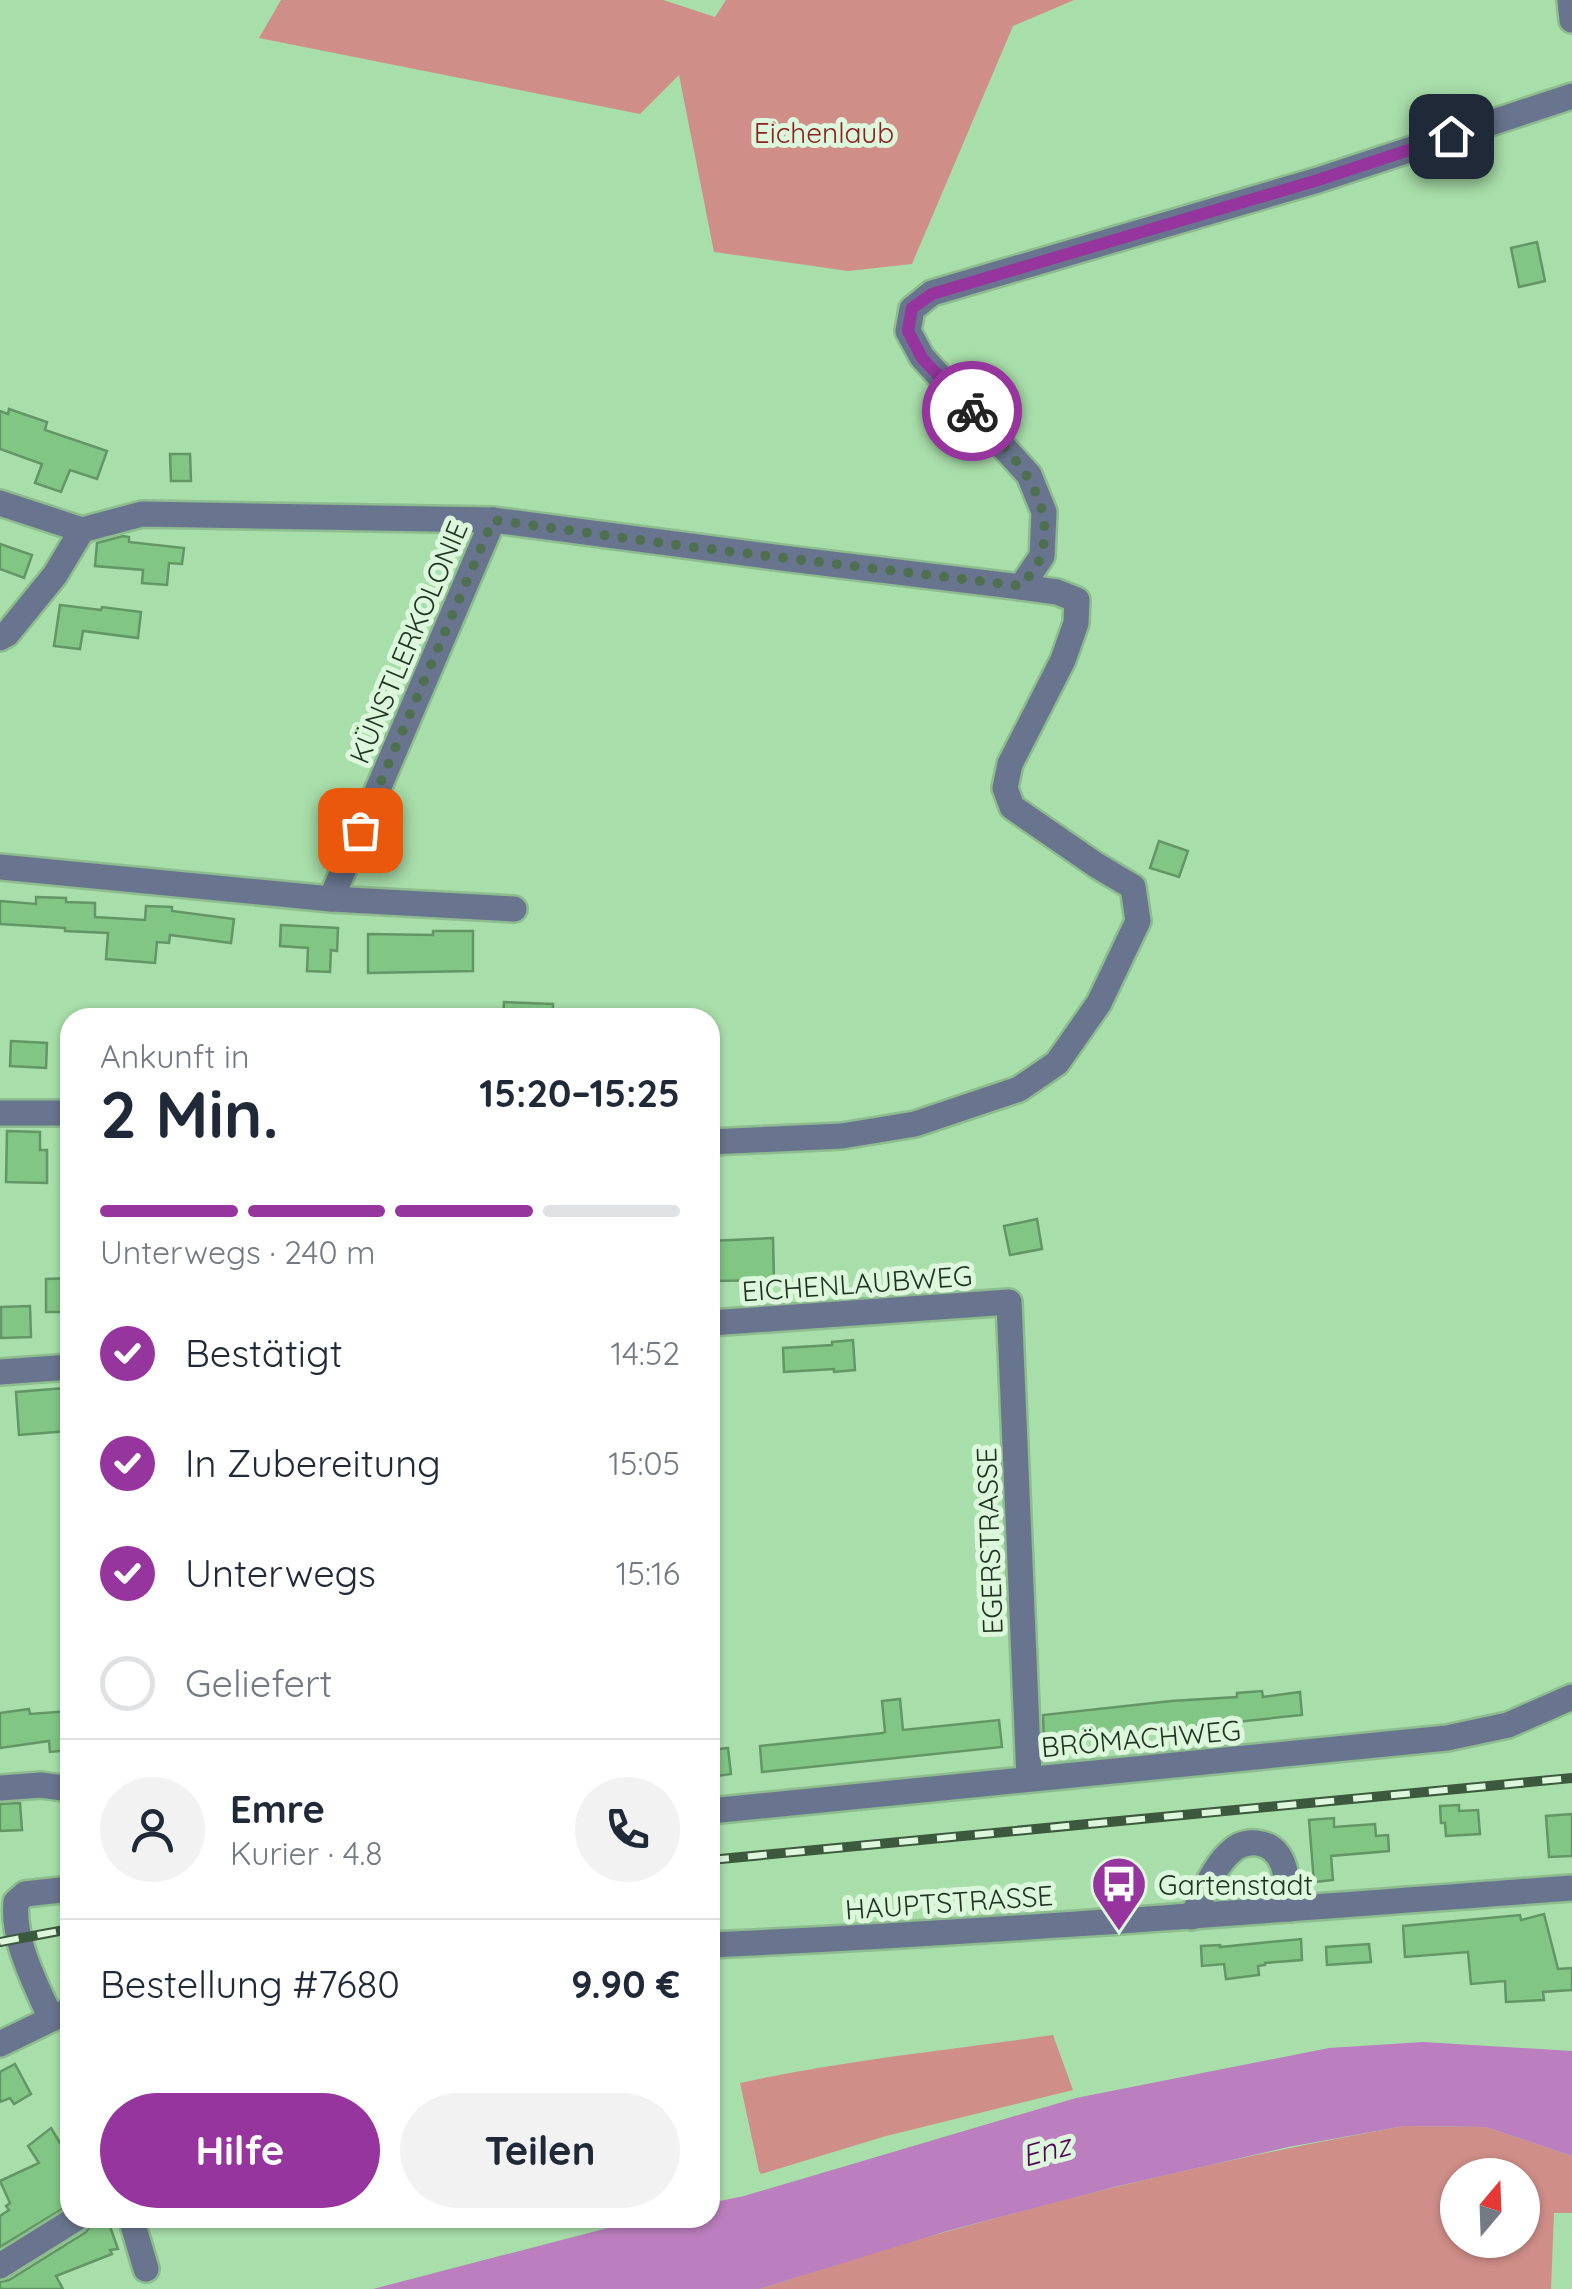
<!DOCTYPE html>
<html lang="de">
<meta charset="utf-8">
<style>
body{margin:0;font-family:Quicksand,sans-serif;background:#f2f2f3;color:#1f2937;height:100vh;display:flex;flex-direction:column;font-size:38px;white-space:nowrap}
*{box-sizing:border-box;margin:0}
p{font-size:32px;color:#747a83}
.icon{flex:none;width:55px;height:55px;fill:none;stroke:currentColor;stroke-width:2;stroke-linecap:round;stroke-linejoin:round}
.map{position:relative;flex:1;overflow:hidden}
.drawer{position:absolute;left:60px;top:1008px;width:660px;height:1220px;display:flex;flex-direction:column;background:#fff;border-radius:30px;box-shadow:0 2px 8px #0004}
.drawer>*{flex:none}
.needle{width:65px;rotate:19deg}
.controls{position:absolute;left:1440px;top:2158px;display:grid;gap:20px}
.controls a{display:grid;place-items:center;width:100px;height:100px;border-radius:50%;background:#fff;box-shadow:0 2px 8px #0004;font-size:50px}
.pin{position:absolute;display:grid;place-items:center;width:85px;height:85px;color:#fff;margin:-42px;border-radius:20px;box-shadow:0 5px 15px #0006}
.courier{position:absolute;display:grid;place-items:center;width:100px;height:100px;margin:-50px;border:8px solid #96359d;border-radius:50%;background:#fff;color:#222;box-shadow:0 2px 12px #0007}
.headline em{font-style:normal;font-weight:700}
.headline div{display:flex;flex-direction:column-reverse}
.headline{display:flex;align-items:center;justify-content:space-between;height:170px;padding:0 40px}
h1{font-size:65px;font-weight:700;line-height:75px}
.bar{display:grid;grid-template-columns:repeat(4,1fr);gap:15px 10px;align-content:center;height:120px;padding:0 40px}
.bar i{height:12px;border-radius:8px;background:#e0e1e3}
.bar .selected{background:#96359d}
.bar p{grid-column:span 4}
.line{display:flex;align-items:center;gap:25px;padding:0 40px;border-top:2px solid #e0e1e3}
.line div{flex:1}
.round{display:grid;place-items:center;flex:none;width:105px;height:105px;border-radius:52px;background:#f2f2f3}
ol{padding:0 40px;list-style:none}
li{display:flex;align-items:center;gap:30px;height:110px}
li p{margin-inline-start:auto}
li .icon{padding:10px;border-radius:50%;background:#96359d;color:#fff;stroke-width:4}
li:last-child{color:#747a83}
li i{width:55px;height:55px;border:5px solid #e0e1e3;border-radius:50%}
.primary-button{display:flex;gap:20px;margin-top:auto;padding:20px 40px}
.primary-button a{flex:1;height:115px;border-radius:60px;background:#96359d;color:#fff;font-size:40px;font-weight:700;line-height:115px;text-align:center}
.primary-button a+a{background:#f2f2f3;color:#1f2937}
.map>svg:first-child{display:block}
.green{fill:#d08e88;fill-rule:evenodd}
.water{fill:#bb7ebe}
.building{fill:#82c685;stroke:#639665;stroke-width:2.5}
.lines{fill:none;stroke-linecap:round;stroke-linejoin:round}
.minor-casing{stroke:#8dbc8e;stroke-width:30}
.minor{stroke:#69758e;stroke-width:25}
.rail-casing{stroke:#3c593d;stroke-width:10}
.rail{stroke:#dcf7dc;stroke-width:6;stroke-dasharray:19;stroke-linecap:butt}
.done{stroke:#4f7050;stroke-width:10;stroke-dasharray:0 18}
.route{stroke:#96359d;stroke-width:12}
.labels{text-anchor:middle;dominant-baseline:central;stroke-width:10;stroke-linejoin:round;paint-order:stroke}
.park-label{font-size:28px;fill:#8d2021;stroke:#dcf7dc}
.street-label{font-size:28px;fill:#1f3420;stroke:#dcf7dc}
.poi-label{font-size:28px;fill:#1f3420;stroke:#dcf7dc;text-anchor:start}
.water-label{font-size:30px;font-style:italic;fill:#530258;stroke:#dcf7dc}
</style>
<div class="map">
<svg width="1572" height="2289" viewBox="0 0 1572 2289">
<rect width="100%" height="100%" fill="#a8dea9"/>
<g class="green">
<path d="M281 0H663L715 17 726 0H1074L1013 26 912 264 848 271 714 252 679 75 640 114 259 38Z"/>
<path d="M1053 2035 1073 2090 886 2136 761 2174 759 2171 740 2083C843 2060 949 2050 1053 2035Z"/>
<path d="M1404 2126 1486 2127 1572 2156V2213H1554L1551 2289H759C822 2270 885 2248 949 2231 1099 2188 1251 2154 1404 2126ZM1458 2175H1522V2240H1458Z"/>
</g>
<path class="water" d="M1423 2042 1572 2051V2156L1486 2127 1404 2126 1288 2147 1114 2187 947 2231 759 2289H373L646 2218H710V2203L744 2196 1076 2098 1329 2048Z"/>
<g class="building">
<path d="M1537 242 1545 281 1519 287 1511 248Z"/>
<path d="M9 409 47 422 45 430 107 451 97 479 70 470 61 492 35 483 42 464 0 449V411L8 414Z"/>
<path d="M170 454H190L191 481H171Z"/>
<path d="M123 536 129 537V542L184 548 182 564 169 563 167 585 142 583 143 570 95 566 97 543Z"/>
<path d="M0 544 32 555 24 578 0 569Z"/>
<path d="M60 605 101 610 102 607 141 612 138 638 83 631 80 649 54 646Z"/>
<path d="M1159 841 1188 851 1179 877 1150 868Z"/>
<path d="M36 897 66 898V902L95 903V917L145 920 146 906 172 907V911L234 919 231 943 170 935 169 943 157 942 155 963 106 959 108 933 65 931V928L0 924V901L36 904Z"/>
<path d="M281 925 338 928 337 951 331 950 330 972 307 971 308 948 280 946Z"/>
<path d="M433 931H473V971L368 973V934L433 935Z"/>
<path d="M504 1002 553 1004V1018H503Z"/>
<path d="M11 1041 47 1043 46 1068 10 1066Z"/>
<path d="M7 1131 40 1132V1150H47V1183L6 1182Z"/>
<path d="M1037 1219 1042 1249 1010 1255 1004 1226Z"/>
<path d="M773 1238 774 1280 710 1281V1241Z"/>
<path d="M70 1278V1312H46V1279Z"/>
<path d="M30 1306 31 1337 1 1338V1307Z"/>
<path d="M853 1340 855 1370 834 1372V1369L784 1372 783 1348 832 1345V1342Z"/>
<path d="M65 1388 68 1431 19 1435 16 1392Z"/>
<path d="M1262 1691 1263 1697 1300 1692 1302 1715 1044 1742 1043 1715 1171 1701 1237 1697V1693Z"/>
<path d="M900 1699 903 1730 999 1720 1002 1747 762 1772 760 1746 883 1733 885 1732 882 1701Z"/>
<path d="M29 1709 30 1714 70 1711V1750L50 1752 49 1741 0 1748V1713Z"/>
<path d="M728 1748 731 1774 710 1777V1750Z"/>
<path d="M20 1803 22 1830 0 1831V1804Z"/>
<path d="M1459 1805V1811L1478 1810 1480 1834 1446 1836 1445 1823H1441L1440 1806Z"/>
<path d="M1572 1814V1856L1549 1857 1546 1816Z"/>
<path d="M1334 1818V1827L1375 1824 1376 1836 1388 1835 1389 1851 1331 1856 1333 1880 1314 1882 1309 1820Z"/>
<path d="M1544 1914 1558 1969 1572 1968V1990L1543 1992 1544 2000 1506 2002 1505 1981 1471 1984 1468 1952 1405 1957 1403 1926 1520 1915 1521 1920Z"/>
<path d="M1301 1939 1302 1960 1265 1963V1965L1258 1966 1259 1975 1226 1979 1224 1964 1202 1966 1201 1946 1220 1945V1947Z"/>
<path d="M1369 1944 1371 1962 1327 1965 1326 1947Z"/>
<path d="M15 2064 31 2094 14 2104 10 2098 0 2102V2072Z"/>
<path d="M51 2128 60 2143 70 2138V2204L0 2247V2216L9 2210 6 2206 10 2203 0 2181 39 2163 28 2146Z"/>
<path d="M103 2218H107L118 2249 110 2250 112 2254 56 2276 63 2289H0V2282L9 2280 86 2232 92 2223Z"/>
</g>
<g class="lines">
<g class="minor-casing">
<g id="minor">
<path d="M1570 0 1572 20"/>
<path d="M0 503 82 530"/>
<path d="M82 530 142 514 493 520 790 559 1021 587 1057 592 1077 600 1076 623 1063 660 1010 764 1005 788 1012 807 1096 865 1133 887 1138 921 1099 1003 1057 1063 1019 1089 915 1124 842 1136 710 1142"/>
<path d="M1021 587 1042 556 1044 512 1029 475 922 357 908 331 912 309 932 293 1318 180 1572 96"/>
<path d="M0 638 7 634 55 575 82 530"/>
<path d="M0 867 331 899 514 909"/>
<path d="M331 899 493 520"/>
<path d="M0 1113H70"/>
<path d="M710 1323 1009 1302 1029 1778"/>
<path d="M0 1372 70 1367"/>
<path d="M0 1788 41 1785 70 1789"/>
<path d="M710 1811 1447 1738 1508 1725 1572 1697"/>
<path d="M1192 1917C1203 1895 1214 1864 1234 1849 1240 1844 1250 1842 1257 1843 1289 1847 1287 1885 1289 1909"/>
<path d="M710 1945C998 1932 1285 1909 1572 1888"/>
<path d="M51 2019C36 1984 12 1941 16 1902L25 1894 70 1889"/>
<path d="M0 2044 70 2010"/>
<path d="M131 2218 146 2269"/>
<path d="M0 2266 77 2218"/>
</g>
</g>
<use href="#minor" class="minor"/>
<g class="rail-casing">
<g id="rail">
<path d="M710 1860 1572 1778"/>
<path d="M0 1942 70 1929"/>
</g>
</g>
<use href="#rail" class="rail"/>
</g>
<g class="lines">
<path class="done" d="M360 830 493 520 684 546 1021 586C1028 577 1039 565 1042 553 1056 492 1008 452 972 411"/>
<path class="route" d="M972 411 922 358 908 331 912 308 932 294 1318 180 1451 136"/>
</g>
<defs>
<g id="bus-pin" transform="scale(2.875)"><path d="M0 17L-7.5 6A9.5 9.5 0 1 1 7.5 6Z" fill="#96359d" stroke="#dcf7dc"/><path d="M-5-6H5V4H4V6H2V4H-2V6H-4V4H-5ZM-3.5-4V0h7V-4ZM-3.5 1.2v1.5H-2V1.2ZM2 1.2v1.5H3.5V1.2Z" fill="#fff"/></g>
</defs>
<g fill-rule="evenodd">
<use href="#bus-pin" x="1119" y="1884"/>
</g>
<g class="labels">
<g class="park-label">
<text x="824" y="132">Eichenlaub</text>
</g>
<g class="street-label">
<text transform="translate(408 642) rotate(-67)">KÜNSTLERKOLONIE</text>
<text transform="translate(857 1283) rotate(-4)">EICHENLAUBWEG</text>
<text transform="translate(989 1541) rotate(-92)">EGERSTRASSE</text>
<text transform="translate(1141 1738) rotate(-5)">BRÖMACHWEG</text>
<text transform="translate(949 1902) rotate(-4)">HAUPTSTRASSE</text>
</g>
<g class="poi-label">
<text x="1158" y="1884">Gartenstadt</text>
</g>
<g class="water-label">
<text transform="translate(1046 2150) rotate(-15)">Enz</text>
</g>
</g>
</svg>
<div class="controls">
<a><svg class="needle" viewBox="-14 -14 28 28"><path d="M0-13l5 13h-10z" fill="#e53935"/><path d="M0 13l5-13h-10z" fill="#747a83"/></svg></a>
</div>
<div class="pin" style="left:360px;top:830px;background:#ea580c"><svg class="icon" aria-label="bag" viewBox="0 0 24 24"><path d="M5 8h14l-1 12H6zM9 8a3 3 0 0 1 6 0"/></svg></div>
<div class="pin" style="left:1451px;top:136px;background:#1f2937"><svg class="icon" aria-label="home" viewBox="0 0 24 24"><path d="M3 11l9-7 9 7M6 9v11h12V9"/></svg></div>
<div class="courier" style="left:972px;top:411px"><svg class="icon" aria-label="bike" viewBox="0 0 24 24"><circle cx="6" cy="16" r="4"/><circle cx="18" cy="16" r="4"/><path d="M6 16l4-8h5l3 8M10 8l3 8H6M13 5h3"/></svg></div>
<section class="drawer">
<div class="headline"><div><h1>2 Min.</h1><p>Ankunft in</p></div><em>15:20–15:25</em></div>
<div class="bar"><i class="selected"></i><i class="selected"></i><i class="selected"></i><i></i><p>Unterwegs · 240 m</p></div>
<ol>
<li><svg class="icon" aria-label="check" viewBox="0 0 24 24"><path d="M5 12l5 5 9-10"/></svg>Bestätigt<p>14:52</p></li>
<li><svg class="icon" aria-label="check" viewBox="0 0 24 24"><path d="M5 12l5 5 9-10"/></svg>In Zubereitung<p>15:05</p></li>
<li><svg class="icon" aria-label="check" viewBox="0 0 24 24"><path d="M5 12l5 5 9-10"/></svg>Unterwegs<p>15:16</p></li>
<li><i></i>Geliefert</li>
</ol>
<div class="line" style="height:180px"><a class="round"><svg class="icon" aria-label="person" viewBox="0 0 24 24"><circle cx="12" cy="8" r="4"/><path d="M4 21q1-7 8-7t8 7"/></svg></a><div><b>Emre</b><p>Kurier · 4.8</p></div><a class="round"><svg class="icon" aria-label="phone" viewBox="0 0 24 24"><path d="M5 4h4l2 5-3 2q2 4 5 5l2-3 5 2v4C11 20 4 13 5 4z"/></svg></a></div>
<div class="line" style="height:130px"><div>Bestellung #7680</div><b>9.90 €</b></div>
<div class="primary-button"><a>Hilfe</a><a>Teilen</a></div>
</section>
</div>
